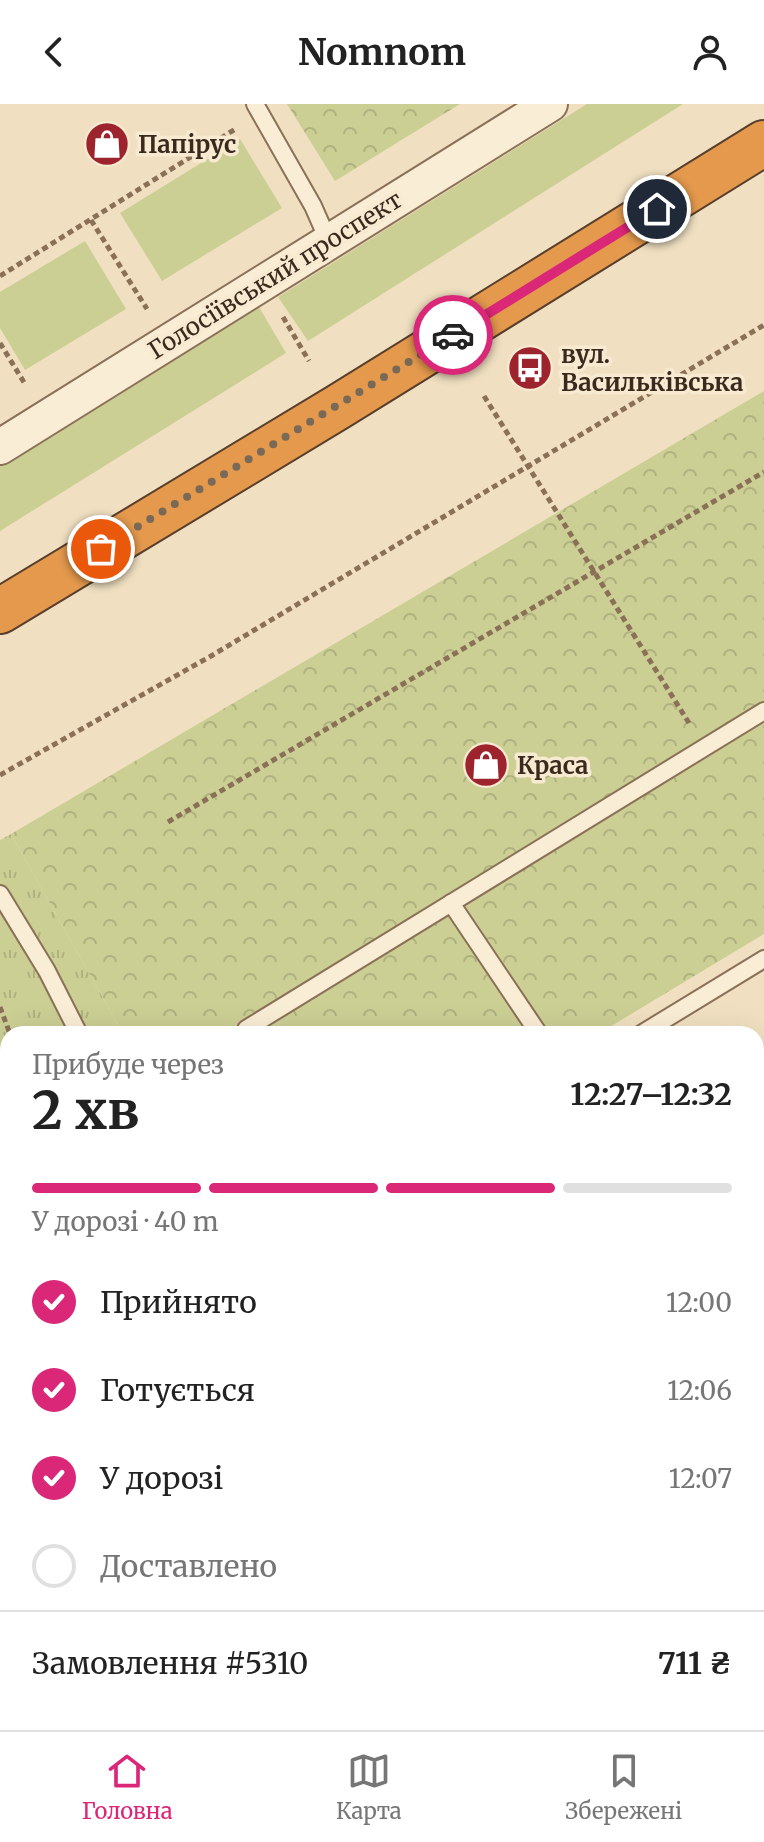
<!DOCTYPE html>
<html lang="uk">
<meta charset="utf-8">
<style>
body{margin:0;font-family:Merriweather,serif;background:#f2f2f2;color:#222;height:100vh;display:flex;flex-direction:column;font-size:30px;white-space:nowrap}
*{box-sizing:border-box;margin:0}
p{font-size:26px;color:#767676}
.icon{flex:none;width:44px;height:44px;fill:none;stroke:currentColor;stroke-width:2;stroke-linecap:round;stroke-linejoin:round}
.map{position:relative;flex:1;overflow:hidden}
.drawer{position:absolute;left:0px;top:922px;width:764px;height:704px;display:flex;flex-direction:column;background:#fff;border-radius:24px 24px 0 0;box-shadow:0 8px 32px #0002}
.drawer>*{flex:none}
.pin{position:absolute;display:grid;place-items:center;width:68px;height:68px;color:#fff;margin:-34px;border:4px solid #fff;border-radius:50%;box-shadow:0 2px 8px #0007}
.courier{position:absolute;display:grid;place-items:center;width:80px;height:80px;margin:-40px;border:6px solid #db2777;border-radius:50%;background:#fff;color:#222;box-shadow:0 2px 10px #0007}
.head em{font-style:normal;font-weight:700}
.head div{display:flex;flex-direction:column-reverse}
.head{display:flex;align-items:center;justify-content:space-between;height:136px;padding:0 32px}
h1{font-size:52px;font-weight:700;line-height:60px}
.bar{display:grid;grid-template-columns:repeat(4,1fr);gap:12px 8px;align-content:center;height:96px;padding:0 32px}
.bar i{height:10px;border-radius:6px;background:#e0e0e0}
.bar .active{background:#db2777}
.bar p{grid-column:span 4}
.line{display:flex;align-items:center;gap:20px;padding:0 32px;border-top:2px solid #e0e0e0}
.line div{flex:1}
ol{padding:0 32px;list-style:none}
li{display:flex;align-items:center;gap:24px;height:88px}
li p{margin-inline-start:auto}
li .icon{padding:8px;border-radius:50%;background:#db2777;color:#fff;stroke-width:4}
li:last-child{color:#767676}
li i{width:44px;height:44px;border:4px solid #e0e0e0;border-radius:50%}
header{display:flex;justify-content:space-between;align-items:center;height:104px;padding:0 32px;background:#fff;font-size:36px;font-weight:700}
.menu{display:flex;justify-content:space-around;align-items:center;height:112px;border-top:2px solid #e0e0e0;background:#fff;font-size:22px;color:#767676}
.menu a{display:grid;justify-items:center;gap:4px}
.menu .active{color:#db2777}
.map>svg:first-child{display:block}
.grass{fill:#cbcf94}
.forest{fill:url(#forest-crowns)}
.park{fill:url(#park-tufts)}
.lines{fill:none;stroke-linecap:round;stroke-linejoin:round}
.lane-casing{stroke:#8b7058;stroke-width:20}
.street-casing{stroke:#8b7058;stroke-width:38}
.highway-casing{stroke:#583e2c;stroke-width:48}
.path{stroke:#8b7058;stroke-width:5;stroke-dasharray:6 4;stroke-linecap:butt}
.lane{stroke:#faedd5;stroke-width:16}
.street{stroke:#faedd5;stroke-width:34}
.highway{stroke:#e4994d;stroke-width:44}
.done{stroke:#7a6956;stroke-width:8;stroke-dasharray:0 14.4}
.route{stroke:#db2777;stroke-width:10}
.labels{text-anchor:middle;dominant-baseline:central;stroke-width:7;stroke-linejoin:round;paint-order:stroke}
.poi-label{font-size:24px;font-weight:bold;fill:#3a291d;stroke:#f7ead1;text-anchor:start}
.street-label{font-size:24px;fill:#3a291d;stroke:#f7ead1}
</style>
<header><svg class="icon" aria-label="back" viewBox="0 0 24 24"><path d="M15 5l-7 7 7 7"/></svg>Nomnom<svg class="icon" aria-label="person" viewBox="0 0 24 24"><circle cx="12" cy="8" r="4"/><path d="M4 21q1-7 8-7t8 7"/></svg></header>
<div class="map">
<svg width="764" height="1626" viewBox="0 0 764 1626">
<defs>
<pattern id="forest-crowns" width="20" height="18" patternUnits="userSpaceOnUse" patternTransform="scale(2)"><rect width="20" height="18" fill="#cbcf94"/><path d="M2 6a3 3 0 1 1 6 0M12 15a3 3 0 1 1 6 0" fill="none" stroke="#afb27f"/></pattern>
<pattern id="park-tufts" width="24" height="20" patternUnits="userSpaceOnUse" patternTransform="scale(2)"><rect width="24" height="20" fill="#cbcf94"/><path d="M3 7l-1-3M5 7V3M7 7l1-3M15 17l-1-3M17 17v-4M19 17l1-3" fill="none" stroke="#afb27f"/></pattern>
</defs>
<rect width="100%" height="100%" fill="#f0e0c1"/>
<g class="grass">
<path d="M587 0H683L308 237 278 193Z"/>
<path d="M240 35 282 104 162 177 120 109Z"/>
<path d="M85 137 126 205 25 266 0 224V188Z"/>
<path d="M259 203 286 249 0 427V361Z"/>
</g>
<g class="forest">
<path d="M287 0H460L335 77Z"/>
<path d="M764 287V830L598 930H123L11 730Z"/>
</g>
<path class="park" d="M11 730 123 930H8V1618H590L602 1626H0V736Z"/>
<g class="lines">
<g class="lane-casing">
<g id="lane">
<path d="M255 0 313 102 328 136"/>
<path d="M0 790 47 867 79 930"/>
<path d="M451 799 539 930"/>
<path d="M246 925 764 607"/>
<path d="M641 930 764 855"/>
<path d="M756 1174 764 1186"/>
<path d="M756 1215 764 1211"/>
<path d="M329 1618 334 1626"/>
<path d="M652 1618 658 1626"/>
</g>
</g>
<g class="street-casing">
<path id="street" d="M0 343 550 0"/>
</g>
<g class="highway-casing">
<path id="highway" d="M0 507 338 303 764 39"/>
</g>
<g class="path">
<path d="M91 116 147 205"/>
<path d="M0 172 237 24"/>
<path d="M283 213 309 257"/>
<path d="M0 239 25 280"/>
<path d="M484 292 689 619"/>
<path d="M0 671 211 552 764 221"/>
<path d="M168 718 764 368"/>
<path d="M0 903 10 930"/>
<path d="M0 1560H8"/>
<path d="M106 1626 120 1618"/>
</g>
<use href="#lane" class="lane"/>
<use href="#street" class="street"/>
<use href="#highway" class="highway"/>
</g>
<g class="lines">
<path class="done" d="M101 445 453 231"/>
<path class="route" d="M453 231 657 105"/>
</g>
<defs>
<g id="shop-disc" transform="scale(2.3)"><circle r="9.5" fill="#9d242c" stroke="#f7ead1"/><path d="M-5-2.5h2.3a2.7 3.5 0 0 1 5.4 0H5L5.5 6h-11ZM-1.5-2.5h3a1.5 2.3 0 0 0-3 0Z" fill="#fff"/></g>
<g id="bus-disc" transform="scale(2.3)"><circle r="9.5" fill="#9d242c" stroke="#f7ead1"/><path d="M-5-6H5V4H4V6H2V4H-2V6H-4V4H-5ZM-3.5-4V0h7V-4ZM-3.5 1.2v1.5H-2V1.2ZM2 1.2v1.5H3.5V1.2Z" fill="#fff"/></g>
</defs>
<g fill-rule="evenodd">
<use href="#shop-disc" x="107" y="40"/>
<use href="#bus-disc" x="530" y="264"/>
<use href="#shop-disc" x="486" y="661"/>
</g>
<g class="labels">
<g class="poi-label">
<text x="138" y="40">Папірус</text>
<text x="561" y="250">вул.<tspan x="561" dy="28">Васильківська</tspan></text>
<text x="517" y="661">Краса</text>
</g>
<g class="street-label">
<text transform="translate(275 171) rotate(-32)">Голосіївський проспект</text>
</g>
</g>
</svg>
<div class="pin" style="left:101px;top:445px;background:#ea580c"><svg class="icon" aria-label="bag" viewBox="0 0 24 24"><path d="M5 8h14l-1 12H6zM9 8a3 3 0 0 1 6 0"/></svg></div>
<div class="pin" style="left:657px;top:105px;background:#1f2937"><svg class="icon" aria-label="home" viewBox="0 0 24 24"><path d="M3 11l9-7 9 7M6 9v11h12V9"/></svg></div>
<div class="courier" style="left:453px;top:231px"><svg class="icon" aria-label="car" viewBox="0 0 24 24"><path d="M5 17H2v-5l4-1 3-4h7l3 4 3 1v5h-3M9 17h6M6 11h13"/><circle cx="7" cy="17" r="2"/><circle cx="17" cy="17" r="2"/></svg></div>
<section class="drawer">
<div class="head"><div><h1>2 хв</h1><p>Прибуде через</p></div><em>12:27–12:32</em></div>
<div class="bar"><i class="active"></i><i class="active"></i><i class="active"></i><i></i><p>У дорозі · 40 m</p></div>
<ol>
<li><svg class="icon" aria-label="check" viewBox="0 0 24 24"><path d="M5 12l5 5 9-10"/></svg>Прийнято<p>12:00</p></li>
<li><svg class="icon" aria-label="check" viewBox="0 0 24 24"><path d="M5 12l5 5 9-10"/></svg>Готується<p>12:06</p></li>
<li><svg class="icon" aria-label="check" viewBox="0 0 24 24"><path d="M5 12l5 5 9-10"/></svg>У дорозі<p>12:07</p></li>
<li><i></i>Доставлено</li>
</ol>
<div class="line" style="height:104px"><div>Замовлення #5310</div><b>711 ₴</b></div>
</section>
</div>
<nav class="menu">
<a class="active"><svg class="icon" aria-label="home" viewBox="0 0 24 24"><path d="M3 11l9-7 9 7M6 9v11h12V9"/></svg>Головна</a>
<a><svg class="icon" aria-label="map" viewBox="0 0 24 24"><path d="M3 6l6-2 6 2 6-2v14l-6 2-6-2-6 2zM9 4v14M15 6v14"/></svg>Карта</a>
<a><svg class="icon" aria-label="saved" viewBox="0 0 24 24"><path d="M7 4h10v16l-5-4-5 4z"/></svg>Збережені</a>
</nav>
